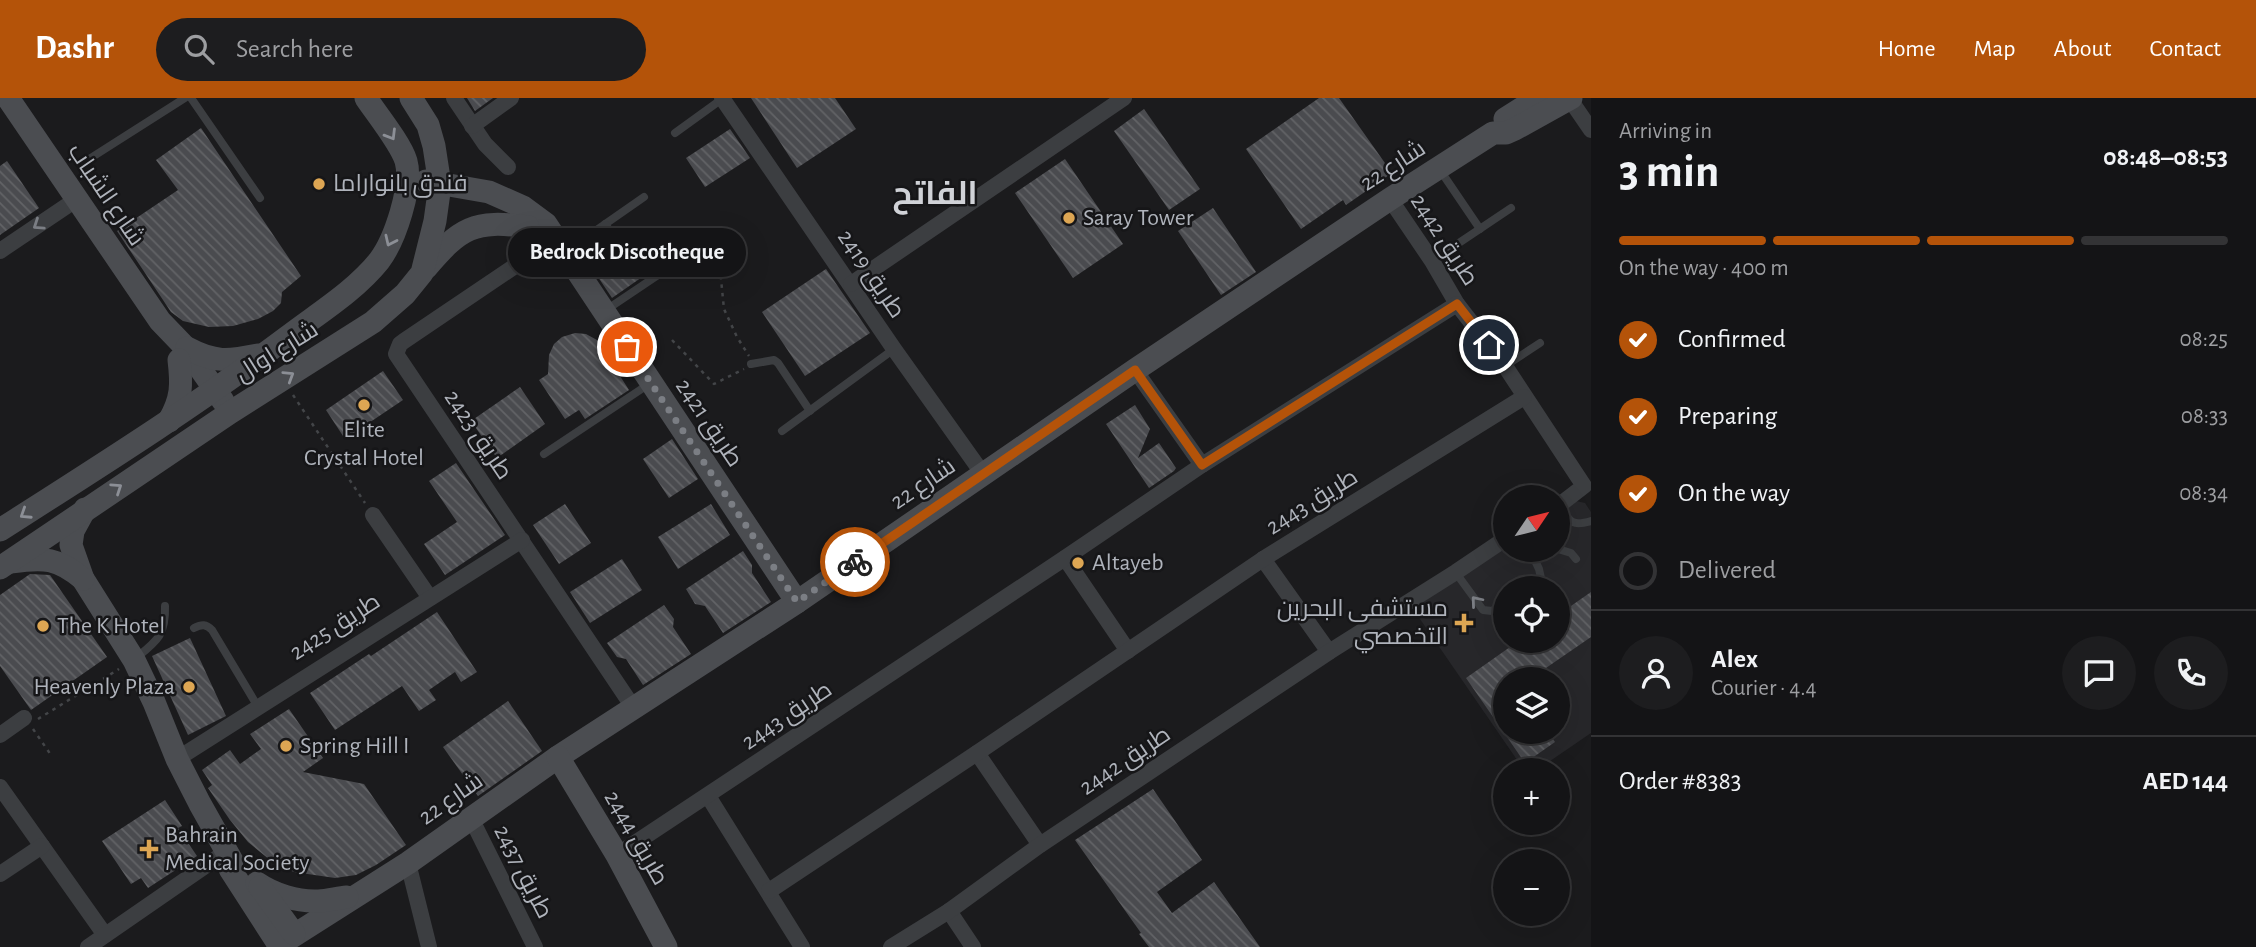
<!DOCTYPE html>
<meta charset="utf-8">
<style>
body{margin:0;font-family:"Alegreya Sans",Cairo,sans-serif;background:#1d1d1f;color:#f1f3f6;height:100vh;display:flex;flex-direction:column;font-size:26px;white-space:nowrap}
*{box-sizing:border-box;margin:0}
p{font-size:23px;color:#9d9ea1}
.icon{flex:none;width:38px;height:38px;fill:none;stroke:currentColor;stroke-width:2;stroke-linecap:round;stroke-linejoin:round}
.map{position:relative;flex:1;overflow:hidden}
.sheet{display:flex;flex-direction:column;background:#141416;width:665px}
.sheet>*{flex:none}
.needle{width:46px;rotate:55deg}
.fabs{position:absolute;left:1493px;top:387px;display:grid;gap:14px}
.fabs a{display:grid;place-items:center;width:77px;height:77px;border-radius:50%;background:#141416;box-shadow:0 7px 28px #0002,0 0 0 2px #333335;font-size:35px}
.pin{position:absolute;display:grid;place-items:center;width:60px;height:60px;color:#fff;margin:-30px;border:4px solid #fff;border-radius:50%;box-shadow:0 2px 7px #0007}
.courier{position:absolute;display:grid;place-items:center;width:70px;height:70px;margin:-35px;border:5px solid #b45309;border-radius:50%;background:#fff;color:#222;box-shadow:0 2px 9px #0007}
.bubble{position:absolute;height:49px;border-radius:24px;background:#141416;box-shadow:0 7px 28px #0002,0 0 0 2px #333335;font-size:23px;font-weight:700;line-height:49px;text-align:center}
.head em{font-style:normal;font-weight:700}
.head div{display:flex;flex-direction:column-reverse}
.head{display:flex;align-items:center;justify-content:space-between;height:119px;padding:0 28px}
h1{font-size:46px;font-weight:700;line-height:52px}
.bar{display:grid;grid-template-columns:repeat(4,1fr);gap:10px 7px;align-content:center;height:84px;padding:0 28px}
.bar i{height:9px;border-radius:5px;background:#333335}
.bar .on{background:#b45309}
.bar p{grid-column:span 4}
.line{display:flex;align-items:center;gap:18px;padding:0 28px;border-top:2px solid #333335}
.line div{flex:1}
.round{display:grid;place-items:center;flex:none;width:74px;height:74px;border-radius:37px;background:#1d1d1f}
ol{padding:0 28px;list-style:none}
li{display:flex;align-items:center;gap:21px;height:77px}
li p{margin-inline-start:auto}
li .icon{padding:7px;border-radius:50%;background:#b45309;color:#fff;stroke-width:4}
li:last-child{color:#9d9ea1}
li i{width:38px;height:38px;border:4px solid #333335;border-radius:50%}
header{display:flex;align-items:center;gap:42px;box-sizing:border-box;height:98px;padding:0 35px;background:#b45309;color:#fff}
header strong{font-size:33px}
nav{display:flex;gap:38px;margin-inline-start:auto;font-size:24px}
.search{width:490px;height:63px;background:#1d1d1f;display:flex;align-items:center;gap:18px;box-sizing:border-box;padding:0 24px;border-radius:38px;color:#9d9ea1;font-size:26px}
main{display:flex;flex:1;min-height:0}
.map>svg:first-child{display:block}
.built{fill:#27272a;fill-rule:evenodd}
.building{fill:url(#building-back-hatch)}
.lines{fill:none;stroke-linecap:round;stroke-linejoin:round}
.path{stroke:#434548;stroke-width:2.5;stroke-dasharray:3.5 5;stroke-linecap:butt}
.lane{stroke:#3c3e41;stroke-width:8}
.street{stroke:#3c3e41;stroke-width:16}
.secondary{stroke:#4b4d51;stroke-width:23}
.oneway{stroke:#8c8f96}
.oneway2{stroke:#7b7e84}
.done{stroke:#7b7e84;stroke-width:7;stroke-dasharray:0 12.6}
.route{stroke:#b45309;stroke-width:9}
.poi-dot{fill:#dda653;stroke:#161618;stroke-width:2.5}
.labels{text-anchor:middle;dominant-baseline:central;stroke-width:5;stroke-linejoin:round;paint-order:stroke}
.street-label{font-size:24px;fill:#afb3bb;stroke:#161618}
.poi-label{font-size:24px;fill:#afb3bb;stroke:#161618;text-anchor:start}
.district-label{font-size:32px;font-weight:bold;fill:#d0d2d7;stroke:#161618}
</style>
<header>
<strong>Dashr</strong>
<div class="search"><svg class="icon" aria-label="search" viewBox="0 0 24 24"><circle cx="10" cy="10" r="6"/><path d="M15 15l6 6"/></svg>Search here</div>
<nav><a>Home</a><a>Map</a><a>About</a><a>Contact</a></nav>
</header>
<main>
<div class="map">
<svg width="1591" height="849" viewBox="0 0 1591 849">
<defs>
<pattern id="building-back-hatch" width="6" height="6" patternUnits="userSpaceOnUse" patternTransform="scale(1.75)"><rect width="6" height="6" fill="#4a4b4f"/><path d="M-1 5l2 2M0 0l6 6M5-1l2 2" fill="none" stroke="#626366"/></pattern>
</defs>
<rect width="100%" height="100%" fill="#1b1b1d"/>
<path class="built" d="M1572 402 1585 405 1591 414V635L1537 672H1524L1411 508 1505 447V452H1558V412ZM1505 490H1558V542H1505ZM1505 581H1558V634H1505Z"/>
<g class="building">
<path d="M467 0H493L475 13Z"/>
<path d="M751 0H835L856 31 797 70Z"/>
<path d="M1319 0H1339L1392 75 1346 107 1343 102 1301 131 1246 51Z"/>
<path d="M1144 11 1200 91 1169 112 1114 33Z"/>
<path d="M201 30 301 178 282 194 281 205 273 213 258 221 233 228 209 229 183 223 171 214 117 133 178 92 156 62Z"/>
<path d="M730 31 750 60 705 89 686 60Z"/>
<path d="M1065 61 1123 146 1073 180 1015 95Z"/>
<path d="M7 63 39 110 0 137V68Z"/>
<path d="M1213 110 1256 174 1221 197 1178 133Z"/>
<path d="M665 130 681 152 612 200 596 176Z"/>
<path d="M826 171 870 235 805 278 762 214Z"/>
<path d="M575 235 586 236 597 242 629 292 585 321 579 312 565 321 539 282 548 276 549 257 554 246 562 239Z"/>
<path d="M383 273 403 302 345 341 326 312Z"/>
<path d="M520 289 545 326 497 360 471 323Z"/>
<path d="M1135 307 1150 331 1138 360 1159 345 1176 370 1174 373 1149 390 1106 326Z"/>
<path d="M672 341 698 381 669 400 643 361Z"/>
<path d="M456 365 505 437 445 477 424 446 457 424 429 383Z"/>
<path d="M565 406 591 445 559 466 533 427Z"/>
<path d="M711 406 730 437 678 471 658 439Z"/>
<path d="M743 453 752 467V475L771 504 723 535 705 508 695 506 686 491Z"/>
<path d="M622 461 642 492 590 525 570 494Z"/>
<path d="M30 476 50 477 107 559 31 612 0 568V497Z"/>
<path d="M1591 494V539L1530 581H1505V634H1548L1555 644 1525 665 1466 580 1520 542H1558V517Z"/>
<path d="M664 507 674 521 673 529 691 556 643 587 626 561 617 559 607 545Z"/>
<path d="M437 514 477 574 461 584 455 574 429 592 436 602 419 613 402 588 335 632 310 595 369 556 371 558Z"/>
<path d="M190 540 226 618 188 637 152 558Z"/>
<path d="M508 603 542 653 478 698 443 649Z"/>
<path d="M289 611 323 660 303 674 364 686 406 747 376 767 356 777 335 780 294 774 275 766 248 744 230 722 208 690 212 687 202 672 230 652 240 666 261 651 250 636Z"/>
<path d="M1153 691 1202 762 1157 794 1172 815 1214 784 1260 849H1149L1139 836 1141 835 1075 742Z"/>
<path d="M165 702 182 728 178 730 197 758 148 790 141 780 131 786 102 743Z"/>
</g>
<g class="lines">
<g class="path">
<path d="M719 161 724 211 737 239 749 258"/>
<path d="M672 242 714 286 744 271"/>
<path d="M293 297 365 405"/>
<path d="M38 621 119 571"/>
<path d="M33 631 51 657"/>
</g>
<g class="lane">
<path d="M191 0 260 100"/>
<path d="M675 35 722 1"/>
<path d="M86 63 185 0"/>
<path d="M1440 72 1480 131"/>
<path d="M578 145 644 99"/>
<path d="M1432 163 1511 110"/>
<path d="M584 177 614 154C622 144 611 135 605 126"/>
<path d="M606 212 719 136"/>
<path d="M751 266 774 262 778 265 810 313"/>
<path d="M1505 268 1540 245"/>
<path d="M782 333 894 251"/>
<path d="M544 356 649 286"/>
<path d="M1559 407C1570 423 1570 429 1591 423"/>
<path d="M1558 451 1571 455 1576 461"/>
<path d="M1530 452 1539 471 1541 480 1531 490"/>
<path d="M1535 460 1554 452"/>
<path d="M1456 475 1483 512 1492 513 1505 506"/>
<path d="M194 530C202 526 206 526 212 532L258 609"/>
<path d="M136 560C157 543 166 537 165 508"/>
</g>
<g class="street">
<path d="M454 0 485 46 508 69"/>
<path d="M722 0 894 251 983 376"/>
<path d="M1569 0 1591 32"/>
<path d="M472 28 511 0"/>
<path d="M1390 101 1432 163 1457 206 1505 268 1584 388 1558 408"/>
<path d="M555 141 404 243 400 246 396 256 633 609"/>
<path d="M0 153 77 101"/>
<path d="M851 186 1124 0"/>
<path d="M1135 272 1202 367"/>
<path d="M373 417 430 500"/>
<path d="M1065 460 1128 553"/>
<path d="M1263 461 1329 554"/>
<path d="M0 637 24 620"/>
<path d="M977 655 1040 747"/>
<path d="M177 661 522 442"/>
<path d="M0 689 105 837"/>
<path d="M708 698 802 849"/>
<path d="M471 720 535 849"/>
<path d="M617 757 1065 460 1202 367 1457 206"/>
<path d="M408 765 429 849"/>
<path d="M0 776 42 748"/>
<path d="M769 793 977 655 1263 461 1524 299"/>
<path d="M949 813 973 849"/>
<path d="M88 849 227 753"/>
<path d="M891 849 949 813 1040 747 1329 554 1456 474 1505 441"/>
</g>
<g class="secondary">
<path d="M8 0 160 223 185 249 223 303"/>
<path d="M1505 21 1538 0"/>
<path d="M426 83 489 94 523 109 546 126 797 504"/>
<path d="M426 170C460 130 474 121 528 129"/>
<path d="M187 250C215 265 228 263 258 257"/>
<path d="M169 323C182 300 182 287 179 262"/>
<path d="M85 411 73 433 71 447 83 481 134 562 154 604 177 661 200 706 232 763 230 771 279 847 408 765 558 659 797 504 1135 272 1390 101 1493 35H1506L1515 31 1571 0"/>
<path d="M0 432C97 370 194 309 286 240 317 216 354 194 379 163 395 142 413 88 406 63 401 46 376 15 366 0"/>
<path d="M12 464C44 459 58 460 83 481"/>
<path d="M0 470 231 314 373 224 405 196 422 175 435 123 440 87 434 48 428 27 411 0"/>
<path d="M558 659 617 757 666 849"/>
<path d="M257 785C273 796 297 804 318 803 327 803 337 800 347 799"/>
<path d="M260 789 294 836"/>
</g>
</g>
<defs><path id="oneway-chevron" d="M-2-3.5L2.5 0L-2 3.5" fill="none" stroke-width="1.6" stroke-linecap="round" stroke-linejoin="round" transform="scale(1.75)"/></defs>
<g class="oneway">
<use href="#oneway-chevron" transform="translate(391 37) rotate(59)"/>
<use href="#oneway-chevron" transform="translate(390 143) rotate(115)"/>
<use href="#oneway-chevron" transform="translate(289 278) rotate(-32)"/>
<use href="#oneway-chevron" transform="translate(117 390) rotate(-34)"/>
<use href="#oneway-chevron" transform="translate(25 416) rotate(147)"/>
</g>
<g class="oneway2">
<use href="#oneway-chevron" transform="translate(38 127) rotate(146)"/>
<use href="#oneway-chevron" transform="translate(1476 503) rotate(-130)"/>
</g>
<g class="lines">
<path class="done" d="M627 249 797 504 855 464"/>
<path class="route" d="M855 464 1135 272 1202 367 1457 206 1489 247"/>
</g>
<g class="poi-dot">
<circle cx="319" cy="86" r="7"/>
<circle cx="1069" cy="120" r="7"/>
<circle cx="364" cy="307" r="7"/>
<circle cx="1078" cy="465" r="7"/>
<path d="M1460.5 514.5h7v7h7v7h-7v7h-7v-7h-7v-7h7z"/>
<circle cx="43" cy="528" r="7"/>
<circle cx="189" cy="589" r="7"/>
<circle cx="286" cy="648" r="7"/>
<path d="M145.5 740.5h7v7h7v7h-7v7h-7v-7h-7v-7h7z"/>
</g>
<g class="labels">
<g class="street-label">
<text transform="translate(1393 68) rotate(-33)">شارع 22</text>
<text transform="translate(106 97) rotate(56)">شارع الشباب</text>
<text transform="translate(1444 142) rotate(57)">طريق 2442</text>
<text transform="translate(871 176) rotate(56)">طريق 2419</text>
<text transform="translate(277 254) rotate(-32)">شارع اوال</text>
<text transform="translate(709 325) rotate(56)">طريق 2421</text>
<text transform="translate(478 337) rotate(56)">طريق 2423</text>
<text transform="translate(923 386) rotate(-34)">شارع 22</text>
<text transform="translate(1312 404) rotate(-32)">طريق 2443</text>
<text transform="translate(335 529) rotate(-33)">طريق 2425</text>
<text transform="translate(787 618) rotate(-34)">طريق 2443</text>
<text transform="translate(1125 663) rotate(-34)">طريق 2442</text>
<text transform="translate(451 701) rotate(-35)">شارع 22</text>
<text transform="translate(636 740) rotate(60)">طريق 2444</text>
<text transform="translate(523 774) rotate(63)">طريق 2437</text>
</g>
<g class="poi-label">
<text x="333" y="86">فندق بانواراما</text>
<text x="1083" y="120">Saray Tower</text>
<text x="364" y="332" text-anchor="middle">Elite<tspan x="364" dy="28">Crystal Hotel</tspan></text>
<text x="1092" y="465">Altayeb</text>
<text x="1448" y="511" text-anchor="end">مستشفى البحرين<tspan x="1448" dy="28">التخصصي</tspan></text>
<text x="57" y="528">The K Hotel</text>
<text x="175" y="589" text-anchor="end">Heavenly Plaza</text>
<text x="300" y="648">Spring Hill I</text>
<text x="165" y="737">Bahrain<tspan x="165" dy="28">Medical Society</tspan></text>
</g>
<g class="district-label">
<text x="935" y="96">الفاتح</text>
</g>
</g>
</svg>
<div class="fabs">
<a><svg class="needle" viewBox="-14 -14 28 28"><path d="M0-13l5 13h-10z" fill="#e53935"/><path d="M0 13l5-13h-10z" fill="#9d9ea1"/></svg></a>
<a><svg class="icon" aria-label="locate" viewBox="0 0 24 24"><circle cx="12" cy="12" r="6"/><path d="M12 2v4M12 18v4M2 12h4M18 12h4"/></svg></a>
<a><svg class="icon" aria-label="layers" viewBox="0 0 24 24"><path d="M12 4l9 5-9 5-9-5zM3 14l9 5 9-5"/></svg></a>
<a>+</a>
<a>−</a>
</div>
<div class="pin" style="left:627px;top:249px;background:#ea580c"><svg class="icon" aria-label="bag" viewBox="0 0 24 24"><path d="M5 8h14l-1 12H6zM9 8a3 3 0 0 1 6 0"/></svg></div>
<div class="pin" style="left:1489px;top:247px;background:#1f2937"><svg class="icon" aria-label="home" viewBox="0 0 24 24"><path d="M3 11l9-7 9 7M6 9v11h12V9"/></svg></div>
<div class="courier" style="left:855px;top:464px"><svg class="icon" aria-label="bike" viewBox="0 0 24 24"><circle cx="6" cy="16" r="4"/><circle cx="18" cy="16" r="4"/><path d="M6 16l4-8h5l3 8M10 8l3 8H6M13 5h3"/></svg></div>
<div class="bubble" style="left:508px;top:130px;width:238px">Bedrock Discotheque</div>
</div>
<section class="sheet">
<div class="head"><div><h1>3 min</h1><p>Arriving in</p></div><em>08:48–08:53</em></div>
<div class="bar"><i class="on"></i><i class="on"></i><i class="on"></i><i></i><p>On the way · 400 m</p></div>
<ol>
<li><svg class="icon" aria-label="check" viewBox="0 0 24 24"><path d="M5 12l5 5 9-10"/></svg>Confirmed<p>08:25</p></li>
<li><svg class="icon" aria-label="check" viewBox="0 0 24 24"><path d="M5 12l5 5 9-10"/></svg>Preparing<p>08:33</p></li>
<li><svg class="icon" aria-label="check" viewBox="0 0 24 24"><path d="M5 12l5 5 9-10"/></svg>On the way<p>08:34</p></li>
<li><i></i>Delivered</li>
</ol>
<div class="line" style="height:126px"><a class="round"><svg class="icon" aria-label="person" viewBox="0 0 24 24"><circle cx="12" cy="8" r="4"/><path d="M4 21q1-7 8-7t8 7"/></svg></a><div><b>Alex</b><p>Courier · 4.4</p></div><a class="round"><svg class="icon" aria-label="chat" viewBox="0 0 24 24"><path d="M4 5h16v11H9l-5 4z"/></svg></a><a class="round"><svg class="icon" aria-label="phone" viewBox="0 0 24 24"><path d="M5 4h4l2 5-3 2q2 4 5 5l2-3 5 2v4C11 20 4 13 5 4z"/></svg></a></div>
<div class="line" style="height:91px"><div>Order #8383</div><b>AED 144</b></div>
</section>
</main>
